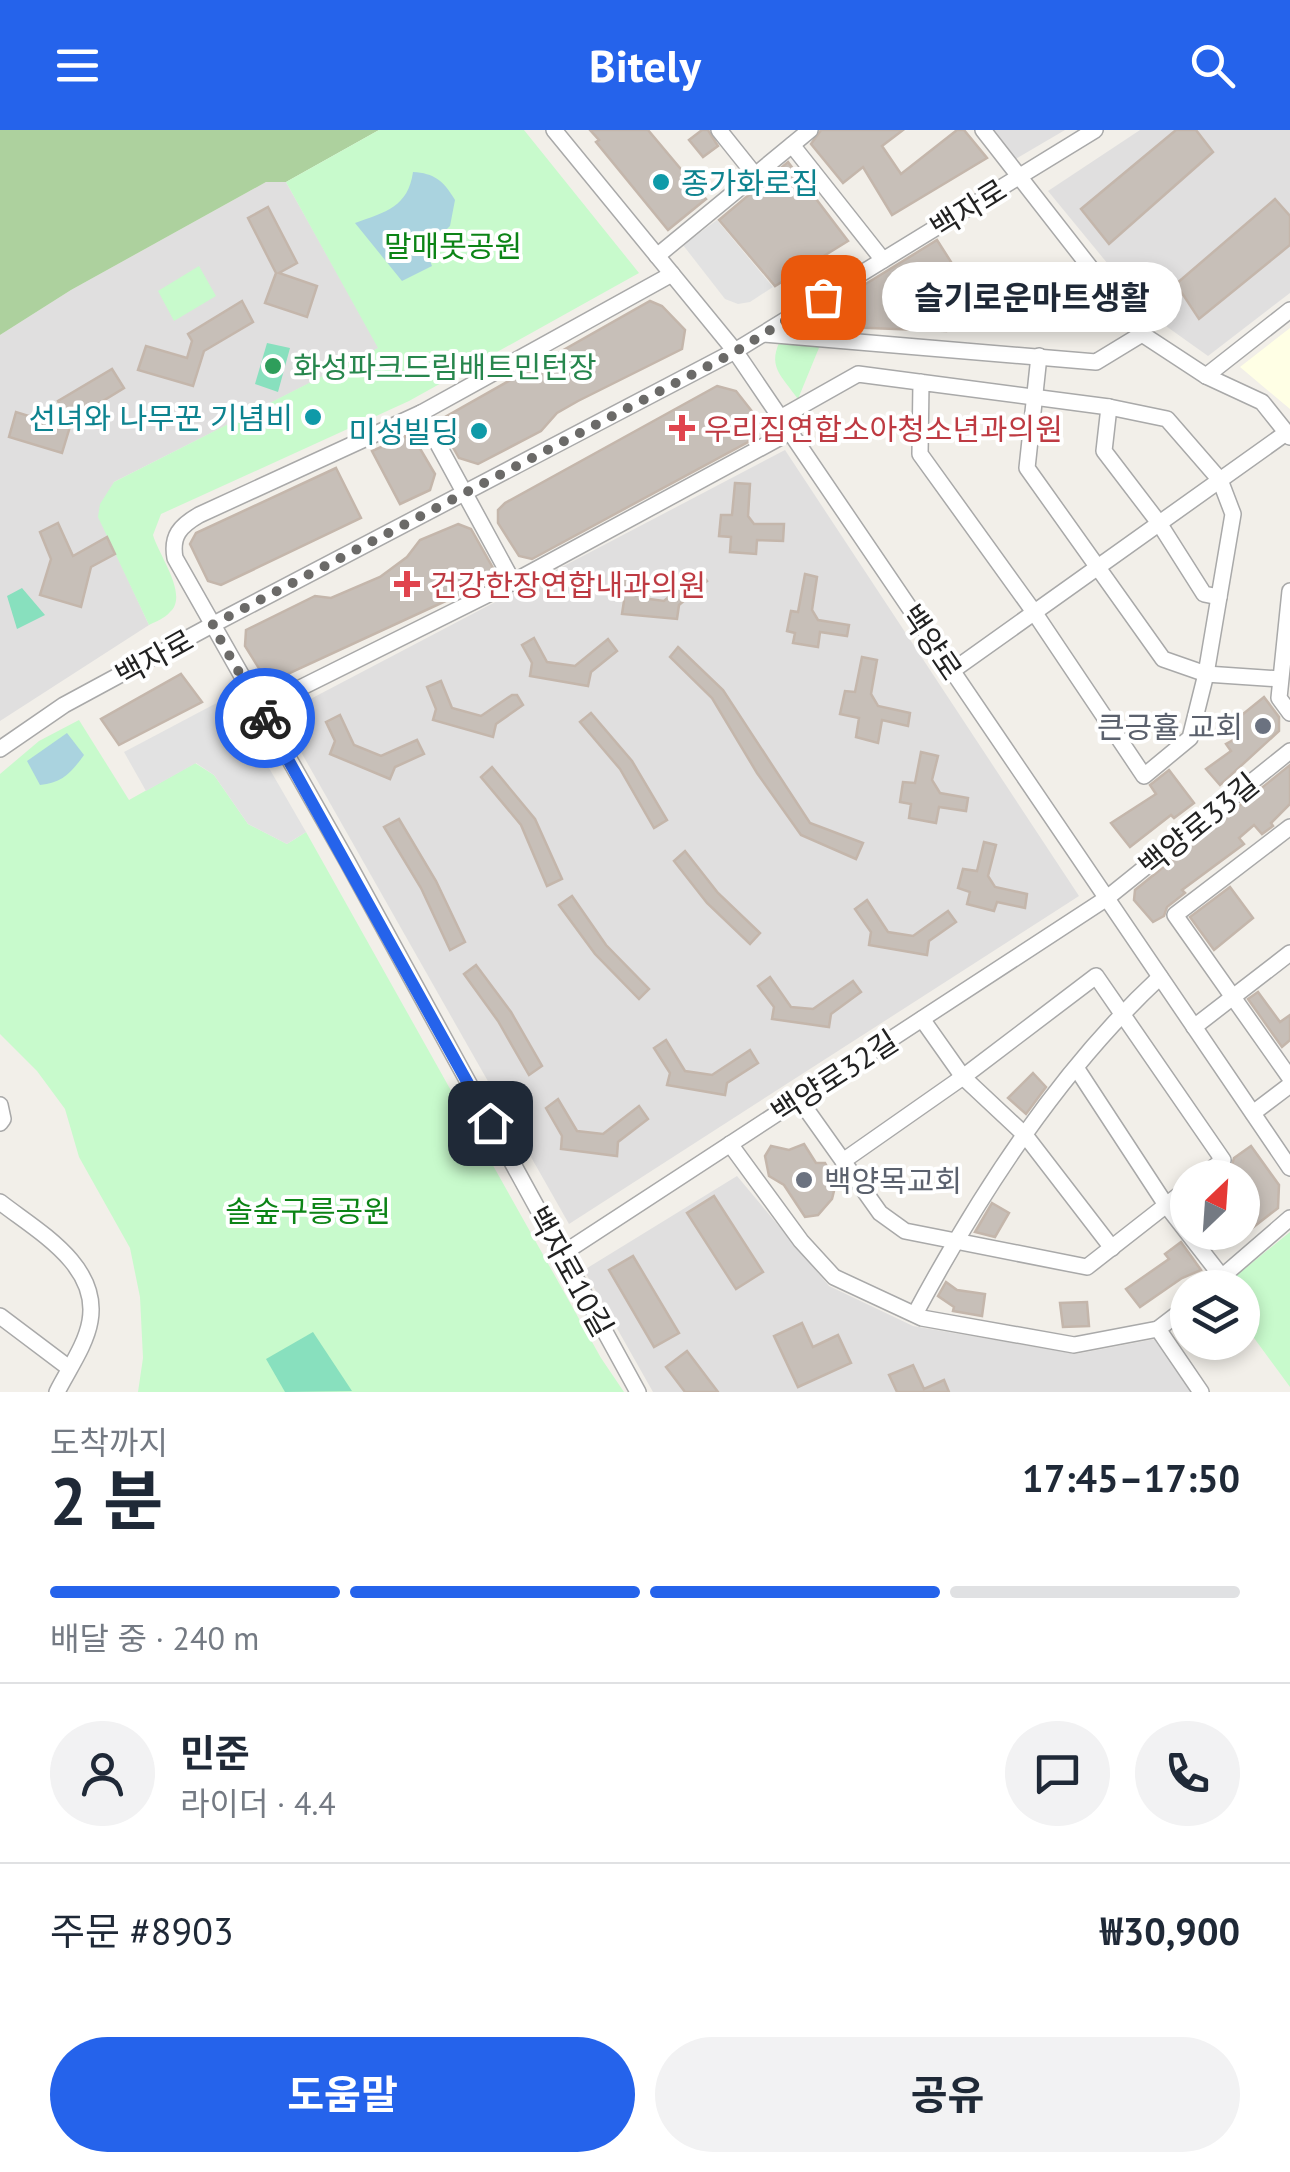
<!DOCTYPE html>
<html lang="ko">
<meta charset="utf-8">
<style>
body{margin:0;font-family:"PT Sans","Noto Sans KR",sans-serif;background:#f2f2f3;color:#1f2937;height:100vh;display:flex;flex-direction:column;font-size:38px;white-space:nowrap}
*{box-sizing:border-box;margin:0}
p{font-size:32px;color:#747a83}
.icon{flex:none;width:55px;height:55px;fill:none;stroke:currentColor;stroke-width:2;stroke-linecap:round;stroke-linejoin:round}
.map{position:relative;height:1262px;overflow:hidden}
.panel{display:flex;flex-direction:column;background:#fff;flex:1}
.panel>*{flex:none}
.needle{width:65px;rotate:25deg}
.buttons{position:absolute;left:1170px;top:1030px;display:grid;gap:20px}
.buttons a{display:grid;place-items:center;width:90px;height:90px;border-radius:50%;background:#fff;box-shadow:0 5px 15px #0003;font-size:50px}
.pin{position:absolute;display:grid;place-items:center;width:85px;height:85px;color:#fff;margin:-42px;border-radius:20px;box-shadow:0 5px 15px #0006}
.courier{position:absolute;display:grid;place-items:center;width:100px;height:100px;margin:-50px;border:8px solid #2563eb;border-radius:50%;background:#fff;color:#222;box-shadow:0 2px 12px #0007}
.bubble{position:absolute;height:70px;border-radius:35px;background:#fff;box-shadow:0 5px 15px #0003;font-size:32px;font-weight:700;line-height:70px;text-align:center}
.summary em{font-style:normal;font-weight:700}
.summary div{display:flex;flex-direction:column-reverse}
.summary{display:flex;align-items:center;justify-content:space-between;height:170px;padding:0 50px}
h1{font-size:65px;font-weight:700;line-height:75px}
.bar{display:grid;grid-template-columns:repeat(4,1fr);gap:15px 10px;align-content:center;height:120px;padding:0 50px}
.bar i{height:12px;border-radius:8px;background:#e0e1e3}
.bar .selected{background:#2563eb}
.bar p{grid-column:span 4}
.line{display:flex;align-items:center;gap:25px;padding:0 50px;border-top:2px solid #e0e1e3}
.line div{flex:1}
.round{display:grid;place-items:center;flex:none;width:105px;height:105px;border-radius:52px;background:#f2f2f3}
.cta{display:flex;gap:20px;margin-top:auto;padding:20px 50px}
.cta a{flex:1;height:115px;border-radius:60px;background:#2563eb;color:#fff;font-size:40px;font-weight:700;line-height:115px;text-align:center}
.cta a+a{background:#f2f2f3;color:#1f2937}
header{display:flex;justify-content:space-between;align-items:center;height:130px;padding:0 50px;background:#2563eb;color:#fff;font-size:45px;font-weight:700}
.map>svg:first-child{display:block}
.residential{fill:#e0dfdf}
.education{fill:#ffffe5}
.forest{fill:#add19e}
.park{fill:#c8facc}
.pitch{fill:#88e0be}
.parking{fill:#e2e2e2}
.water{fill:#aad3df}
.building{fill:#c7bfb8;stroke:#c4b6ab;stroke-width:2.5}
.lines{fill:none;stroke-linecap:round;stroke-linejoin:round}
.minor-casing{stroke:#a9a9a9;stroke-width:18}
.minor{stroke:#fff;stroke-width:15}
.done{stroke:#6b6a68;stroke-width:10;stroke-dasharray:0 18}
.route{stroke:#2563eb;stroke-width:12}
.culture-dot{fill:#0f9aa8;stroke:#fff;stroke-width:4}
.leisure-dot{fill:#2e9e5b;stroke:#fff;stroke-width:4}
.health-dot{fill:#e0444e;stroke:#fff;stroke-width:4}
.worship-dot{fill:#6b7280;stroke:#fff;stroke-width:4}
.labels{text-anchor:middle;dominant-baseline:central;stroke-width:8;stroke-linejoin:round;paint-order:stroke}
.culture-label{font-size:30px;fill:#0d838f;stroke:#fff;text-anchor:end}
.street-label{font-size:30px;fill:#222;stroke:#fff}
.park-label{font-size:30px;fill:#0c8416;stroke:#fff}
.leisure-label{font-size:30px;fill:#27864d;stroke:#fff;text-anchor:start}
.health-label{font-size:30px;fill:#be3a42;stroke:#fff;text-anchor:start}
.worship-label{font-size:30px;fill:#5b616d;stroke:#fff;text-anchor:end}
</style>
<header><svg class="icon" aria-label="menu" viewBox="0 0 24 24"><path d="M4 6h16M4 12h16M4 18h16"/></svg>Bitely<svg class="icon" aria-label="search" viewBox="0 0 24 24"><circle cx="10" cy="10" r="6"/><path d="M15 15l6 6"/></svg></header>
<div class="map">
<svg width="1290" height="1262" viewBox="0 0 1290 1262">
<rect width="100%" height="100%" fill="#f2efe9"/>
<g class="residential">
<path d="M992 0H1065L1014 30Z"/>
<path d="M1140 0H1290V163L1208 226 1149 184 1048 61Z"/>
<path d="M266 52H286L379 218 114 352 99 387 149 495 0 591V205L71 160Z"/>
<path d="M785 320 1079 766 569 1094 280 585Z"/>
<path d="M737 1046 829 1156 913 1196 1076 1224 1155 1209 1191 1262H653L584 1140Z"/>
</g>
<path class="education" d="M1290 198V279L1240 237Z"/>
<path class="forest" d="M0 0H379L286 52H266L71 160 0 205Z"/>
<g class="park">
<path d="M379 0H524L639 143 409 271 161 384 153 405C159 426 189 465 170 482 165 488 155 492 149 495L98 387 100 374 114 352 378 218 286 52Z"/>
<path d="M199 136 216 166 174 191 158 161Z"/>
<path d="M782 207 823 208 798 269C781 245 766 236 782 207Z"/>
<path d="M79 590 129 670 195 633 214 645 248 694 287 714 306 702 601 1228 624 1262H138L143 1228 140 1167 130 1118 79 1027 65 979 37 941 0 904V644L39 611Z"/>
<path d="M1290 1102V1257L1243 1193 1242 1158 1222 1157Z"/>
</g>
<g class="pitch">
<path d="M267 213 290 218 278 262 255 254Z"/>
<path d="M22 458 45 485 17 499 7 466Z"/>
<path d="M313 1202 352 1261 285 1262 266 1229Z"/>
</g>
<g class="parking">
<path d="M717 90 773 157 750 172 738 174 725 169 683 115Z"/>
<path d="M228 567 306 702 287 714 248 694 214 645 196 633 146 661 124 622Z"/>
</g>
<g class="water">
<path d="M413 42C434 43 444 51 455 70L450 96 426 120 432 136 402 151 355 93C386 82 408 77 413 42Z"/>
<path d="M67 603 84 625C71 643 62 653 40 655L27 631Z"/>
</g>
<g class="building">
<path d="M590 0H648L706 69 668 100 596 12 599 10Z"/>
<path d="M702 0H708L718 16 703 27 689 10Z"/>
<path d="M821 0H903L882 16 901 44 957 0H964L987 28 892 85 863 37 843 53 811 14Z"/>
<path d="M1176 0H1196L1213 22 1109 114 1081 79Z"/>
<path d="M788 32 848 111 775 156 719 90Z"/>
<path d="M1275 69 1290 86V115L1199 189 1176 154Z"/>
<path d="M268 77 297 133 279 143 317 156 307 187 265 173 276 143 248 88Z"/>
<path d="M937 110 953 135 917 157 921 166 920 179 948 181 946 201 844 197 838 171Z"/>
<path d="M242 171 253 192 204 221 193 256 138 240 146 216 187 228 192 211 188 204Z"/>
<path d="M650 171 662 176 685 200 682 219 578 271 557 283 541 301 478 334 459 328 438 291Z"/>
<path d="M112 239 124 258 72 290 62 323 9 307 16 282 58 295 62 280 58 271Z"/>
<path d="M717 256 736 261 758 289 748 312 532 429 519 426 498 393V380L505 373Z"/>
<path d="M405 306 415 310 435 344 430 360 400 374 372 321Z"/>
<path d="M336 338 361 388 221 455 208 451 190 414 196 403Z"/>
<path d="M735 353 750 354 748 386 754 394H784L783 411 757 410 756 424 730 422 731 407 719 406 721 385H732Z"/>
<path d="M58 393 73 426 107 407 115 424 91 437 81 477 40 465 51 429 40 402Z"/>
<path d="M458 394 471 399 493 438 489 451 277 549 263 545 245 516 246 500 315 466 331 468 380 447 407 427 420 410Z"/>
<path d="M699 441 707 451 679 475 677 489 622 484 624 471 610 453 622 444 642 468 664 471Z"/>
<path d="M805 444 817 447 812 480 818 490 849 495 847 506 820 502 818 517 793 513 795 503 787 501 791 481 798 482Z"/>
<path d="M534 508 547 532 575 536 608 509 617 521 591 542 588 556 530 546 532 533 522 515Z"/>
<path d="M678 517 723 560 810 693 863 713 856 729 801 705 757 643 712 568 670 527Z"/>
<path d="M862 527 877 530 871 564 878 576 910 583 908 596 882 590 878 613 856 607 859 588 840 584 845 561 855 562Z"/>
<path d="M181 544 202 572 119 615 101 589Z"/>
<path d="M441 551 452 578 481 586 512 565H517L523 575 496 594 493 607 433 590 436 579 427 557Z"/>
<path d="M1264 567 1279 587V601L1220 655 1206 639 1231 621 1226 614 1235 609 1227 597Z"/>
<path d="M591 583 632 631 667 690 654 698 620 639 580 592Z"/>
<path d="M340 585 354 615 381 626 417 610 424 624 395 637 390 649 330 624 335 611 326 592Z"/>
<path d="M921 622 938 626 932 650 940 663 968 668 966 681 939 677 936 693 909 688 911 674 900 672 903 652 915 653Z"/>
<path d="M1290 635V674L1271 693 1273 696 1262 704 1254 695 1239 708 1244 714 1182 760 1185 763 1167 777 1164 786 1153 792 1134 770 1135 760Z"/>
<path d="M492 637 535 689 562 749 547 756 521 695 481 647Z"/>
<path d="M1169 640 1194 673 1174 688 1171 685 1130 717 1111 693 1156 664 1150 655Z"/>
<path d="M399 689 436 751 465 812 450 820 421 758 384 697Z"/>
<path d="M984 712 996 715 988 746 995 757 1027 764 1025 778 997 772 994 781 967 774 970 762 958 758 963 739 977 741Z"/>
<path d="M685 721 718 763 760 803 750 814 707 773 674 731Z"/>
<path d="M1230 757 1253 788 1214 820 1190 787Z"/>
<path d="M572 766 606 815 649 859 639 869 595 824 559 775Z"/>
<path d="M867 770 888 802 913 806 948 781 956 792 929 811 927 825 869 815 871 802 855 779Z"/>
<path d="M476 835 511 882 542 936 529 945 498 891 464 844Z"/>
<path d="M770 847 791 877 813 879 853 851 861 862 831 884 829 897 772 889 774 877 758 856Z"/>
<path d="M1258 862 1280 892 1290 885V910L1282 917 1248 869Z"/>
<path d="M666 910 685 941 712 945 750 920 758 933 727 953 725 965 667 955 670 943 654 918Z"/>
<path d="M1033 943 1046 957 1026 984 1008 968Z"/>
<path d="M558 969 577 1001 603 1004 639 976 648 989 618 1012 617 1026 561 1019 562 1006 546 978Z"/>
<path d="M804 1014 816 1033H825L836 1053 832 1069 818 1085 805 1087 784 1055 769 1046 765 1026 771 1016 789 1020Z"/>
<path d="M1251 1016 1279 1055 1278 1078 1251 1099 1242 1088V1048H1219L1231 1038 1234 1028Z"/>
<path d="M714 1066 763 1142 736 1159 687 1083Z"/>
<path d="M992 1073 1009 1083 995 1107 975 1102Z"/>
<path d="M1181 1112 1201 1140 1182 1148 1140 1177 1126 1159 1169 1129 1165 1124Z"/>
<path d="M633 1126 679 1203 654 1217 609 1140Z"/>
<path d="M946 1152 957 1160 985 1164 982 1186 953 1181 954 1177 938 1166Z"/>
<path d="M1087 1172 1089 1196 1063 1197 1060 1173Z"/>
<path d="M802 1193 813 1217 838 1205 851 1233 798 1257 774 1206Z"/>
<path d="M687 1221 718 1262H685L666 1237Z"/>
<path d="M913 1235 924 1259 944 1250 949 1262H897L889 1245Z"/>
</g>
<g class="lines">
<g class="minor-casing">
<g id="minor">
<path d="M554 0 735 221 1290 1038"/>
<path d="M719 0 755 45"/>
<path d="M983 0 1142 204 1206 246 1262 272 1290 307"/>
<path d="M792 15 883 130"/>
<path d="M657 126 810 0"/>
<path d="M764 204 1096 232 1142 204"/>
<path d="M1039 226 1027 338 1163 529 1206 544 1280 549"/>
<path d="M1206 246 1290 180"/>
<path d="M1109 277 1104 321 1159 393 1204 464 1219 467"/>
<path d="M421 283 513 452"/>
<path d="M780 288 858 244 1109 277 1167 289 1220 350 1233 384 1206 544 1190 608 1144 646 1034 482 920 324 921 252"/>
<path d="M1290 461 1279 568 1290 583"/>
<path d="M952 541 1286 303"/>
<path d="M260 578 513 452 790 302"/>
<path d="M0 619 64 575 212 495 735 221 1095 0"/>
<path d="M1290 697 1175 785 1290 948"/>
<path d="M922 889 963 947 1025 1005 1112 1118"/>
<path d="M1194 897 1290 823"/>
<path d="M1077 939 1166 1075 1222 1147"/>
<path d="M799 969 880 1083 905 1101 1087 1137 1188 1058"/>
<path d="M0 975 3 989 0 993"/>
<path d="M1253 983 1290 955"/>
<path d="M730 1014 801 1111 834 1147 922 1188 1074 1215 1158 1199 1188 1176"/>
<path d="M843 1031 963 947 1096 846 1223 1030 1200 1048"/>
<path d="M0 1072C37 1101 100 1135 90 1191 86 1215 68 1240 57 1262"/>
<path d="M562 1124 1107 768 1290 621"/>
<path d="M1209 1158 1290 1088"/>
<path d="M915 1184C980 1063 1059 941 1160 847"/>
<path d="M0 1186 69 1238"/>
<path d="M1158 1199 1201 1262"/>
<path d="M638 1262 347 731 175 428C171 406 180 396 199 385L421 283 672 144"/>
</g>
</g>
<use href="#minor" class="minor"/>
</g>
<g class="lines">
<path class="done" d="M265 588 212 495 735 222 823 167"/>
<path class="route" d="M265 588 490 993"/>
</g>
<g class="culture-dot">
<circle cx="661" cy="52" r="10"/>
<circle cx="313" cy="287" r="10"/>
<circle cx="479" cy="301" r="10"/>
</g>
<circle class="leisure-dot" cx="273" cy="236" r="10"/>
<g class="health-dot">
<path d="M677 283h10v10h10v10h-10v10h-10v-10h-10v-10h10z"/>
<path d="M402 439h10v10h10v10h-10v10h-10v-10h-10v-10h10z"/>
</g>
<g class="worship-dot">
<circle cx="1263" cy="596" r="10"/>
<circle cx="804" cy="1050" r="10"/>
</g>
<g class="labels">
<g class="culture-label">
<text x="681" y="52" text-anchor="start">종가화로집</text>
<text x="293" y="287">선녀와 나무꾼 기념비</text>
<text x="459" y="301">미성빌딩</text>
</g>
<g class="street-label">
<text transform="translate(968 78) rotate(-32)">백자로</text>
<text transform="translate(932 512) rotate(56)">백양로</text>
<text transform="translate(154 527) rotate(-29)">백자로</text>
<text transform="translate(1198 694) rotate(-39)">백양로33길</text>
<text transform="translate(834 946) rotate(-33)">백양로32길</text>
<text transform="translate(571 1141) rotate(61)">백자로10길</text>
</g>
<g class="park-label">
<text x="453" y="115">말매못공원</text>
<text x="308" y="1080">솔숲구릉공원</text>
</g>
<g class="leisure-label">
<text x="293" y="236">화성파크드림배트민턴장</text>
</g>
<g class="health-label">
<text x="704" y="298">우리집연합소아청소년과의원</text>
<text x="430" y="454">건강한장연합내과의원</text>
</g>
<g class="worship-label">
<text x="1243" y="596">큰긍휼 교회</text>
<text x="824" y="1050" text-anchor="start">백양목교회</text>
</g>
</g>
</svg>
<div class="buttons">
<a><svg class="needle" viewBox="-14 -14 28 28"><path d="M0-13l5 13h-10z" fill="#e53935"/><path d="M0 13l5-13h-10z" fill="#747a83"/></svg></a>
<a><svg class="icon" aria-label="layers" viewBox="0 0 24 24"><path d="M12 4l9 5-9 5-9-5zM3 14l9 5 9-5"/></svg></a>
</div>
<div class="pin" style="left:823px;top:167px;background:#ea580c"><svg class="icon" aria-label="bag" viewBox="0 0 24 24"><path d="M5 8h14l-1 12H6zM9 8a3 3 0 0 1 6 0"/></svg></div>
<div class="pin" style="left:490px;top:993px;background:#1f2937"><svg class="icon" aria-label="home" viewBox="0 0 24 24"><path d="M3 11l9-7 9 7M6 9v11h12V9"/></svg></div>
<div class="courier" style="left:265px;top:588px"><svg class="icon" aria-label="bike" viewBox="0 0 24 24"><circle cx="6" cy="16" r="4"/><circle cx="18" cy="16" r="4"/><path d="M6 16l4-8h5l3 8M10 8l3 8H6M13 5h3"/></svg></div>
<div class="bubble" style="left:882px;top:132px;width:300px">슬기로운마트생활</div>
</div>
<section class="panel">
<div class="summary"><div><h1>2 분</h1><p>도착까지</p></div><em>17:45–17:50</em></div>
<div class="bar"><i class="selected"></i><i class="selected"></i><i class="selected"></i><i></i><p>배달 중 · 240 m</p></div>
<div class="line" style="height:180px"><a class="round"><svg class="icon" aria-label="person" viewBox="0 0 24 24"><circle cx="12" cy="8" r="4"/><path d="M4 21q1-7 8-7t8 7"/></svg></a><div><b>민준</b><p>라이더 · 4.4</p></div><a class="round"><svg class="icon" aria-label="chat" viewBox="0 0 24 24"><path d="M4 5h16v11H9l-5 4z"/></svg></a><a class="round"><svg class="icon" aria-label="phone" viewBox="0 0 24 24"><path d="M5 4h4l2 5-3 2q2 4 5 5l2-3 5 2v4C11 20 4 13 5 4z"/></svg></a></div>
<div class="line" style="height:130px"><div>주문 #8903</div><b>₩30,900</b></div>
<div class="cta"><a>도움말</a><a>공유</a></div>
</section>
